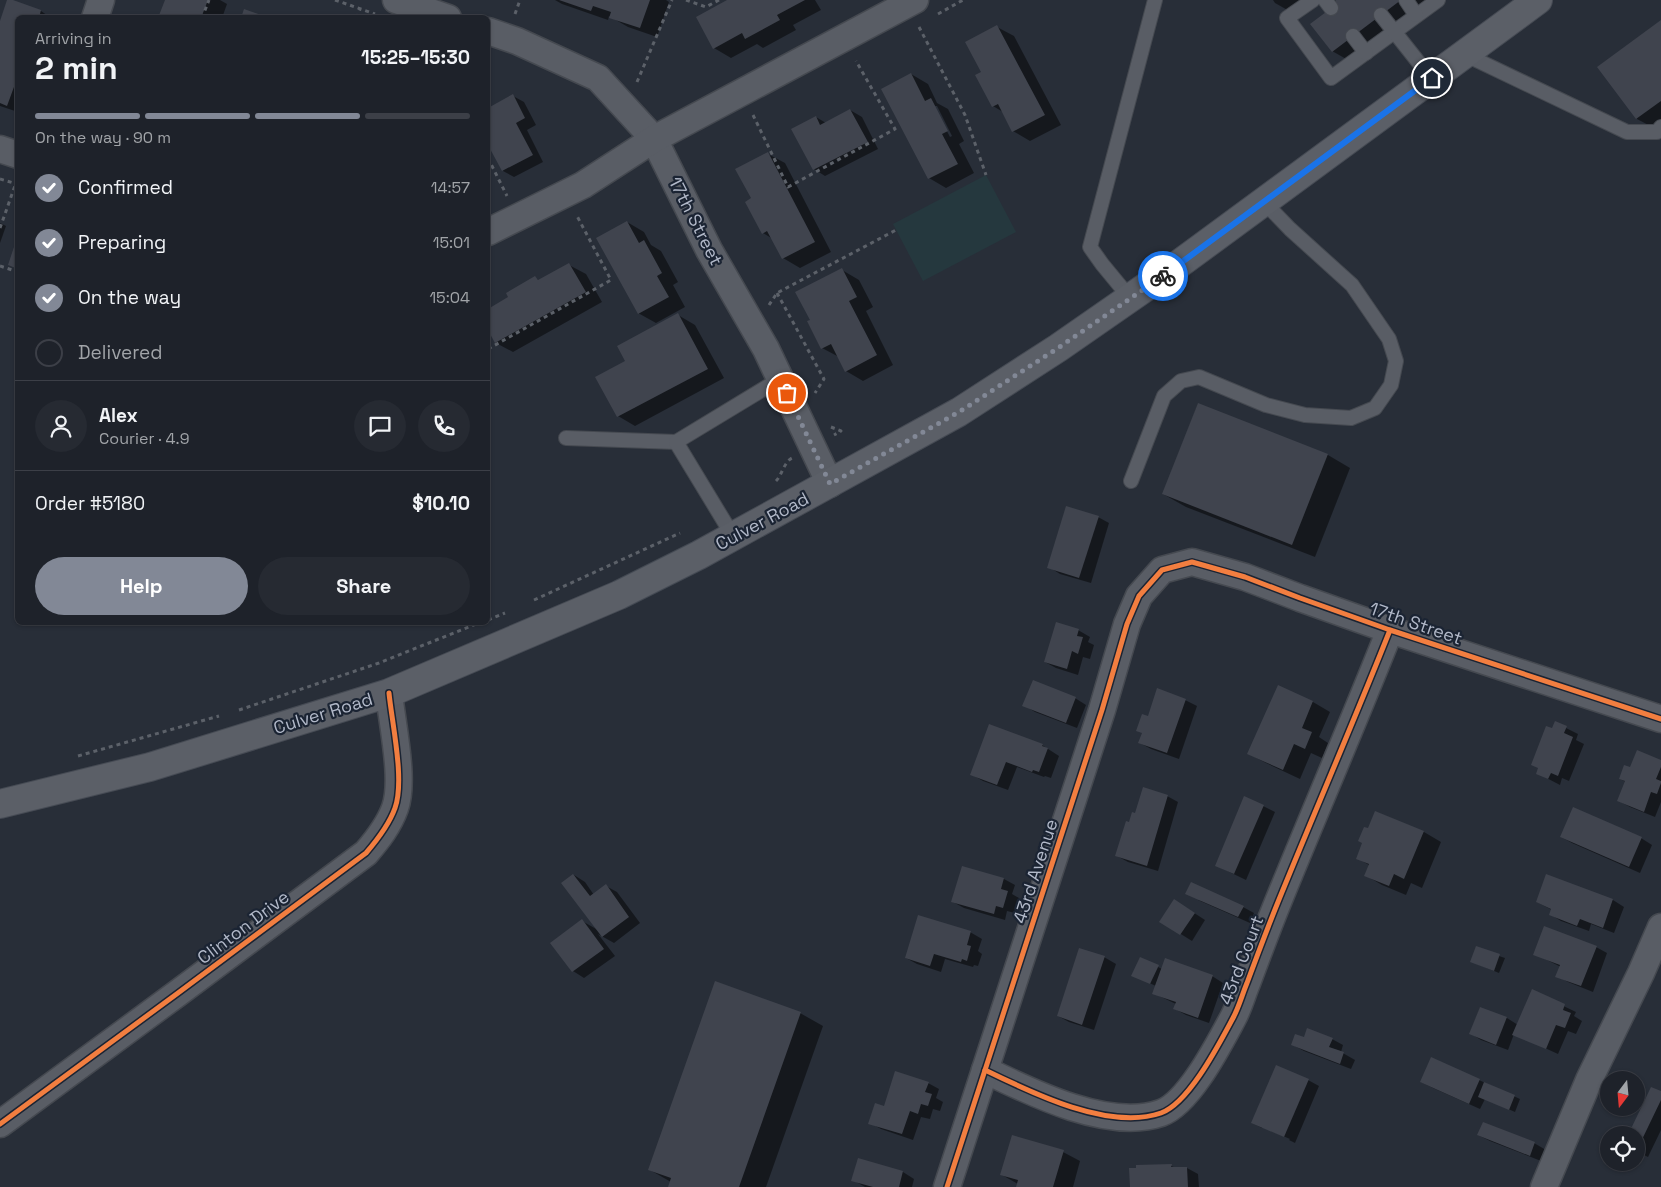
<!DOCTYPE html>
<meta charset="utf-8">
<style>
body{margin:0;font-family:"Space Grotesk",sans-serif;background:#262a32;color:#f1f3f6;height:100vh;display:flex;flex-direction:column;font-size:19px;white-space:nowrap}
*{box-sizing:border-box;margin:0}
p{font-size:16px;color:#a1a4a8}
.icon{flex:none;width:28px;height:28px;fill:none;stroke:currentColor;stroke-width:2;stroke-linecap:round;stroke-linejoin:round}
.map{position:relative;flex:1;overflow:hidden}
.side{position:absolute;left:15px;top:15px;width:475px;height:610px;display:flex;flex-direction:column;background:#1e222a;border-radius:8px;box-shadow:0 1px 4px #0004,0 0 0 1px #3c3f47}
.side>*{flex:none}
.needle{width:32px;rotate:196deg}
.tools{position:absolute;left:1600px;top:1071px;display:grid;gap:10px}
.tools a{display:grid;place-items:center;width:45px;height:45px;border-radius:50%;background:#1e222a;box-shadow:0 1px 4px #0004,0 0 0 1px #3c3f47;font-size:25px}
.pin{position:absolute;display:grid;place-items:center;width:42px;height:42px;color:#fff;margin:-21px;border:2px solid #fff;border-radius:50%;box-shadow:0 1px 5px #0007}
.courier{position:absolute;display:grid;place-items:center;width:50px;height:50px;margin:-25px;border:4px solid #1a73e8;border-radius:50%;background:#fff;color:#222;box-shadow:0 1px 6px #0007}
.overview em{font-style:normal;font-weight:700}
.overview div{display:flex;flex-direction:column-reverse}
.overview{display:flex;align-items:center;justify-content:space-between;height:85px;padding:0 20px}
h1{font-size:32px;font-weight:700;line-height:38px}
.bar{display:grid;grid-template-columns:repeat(4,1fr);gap:8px 5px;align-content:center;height:60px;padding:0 20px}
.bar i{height:6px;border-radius:4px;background:#3c3f47}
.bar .on{background:#828896}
.bar p{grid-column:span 4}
.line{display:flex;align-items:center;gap:12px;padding:0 20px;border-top:1px solid #3c3f47}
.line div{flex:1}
.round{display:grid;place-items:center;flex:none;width:52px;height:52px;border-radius:26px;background:#262a32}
ol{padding:0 20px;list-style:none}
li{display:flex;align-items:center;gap:15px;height:55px}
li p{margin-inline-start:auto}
li .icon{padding:5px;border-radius:50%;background:#828896;color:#fff;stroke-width:4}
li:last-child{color:#a1a4a8}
li i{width:28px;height:28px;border:2px solid #3c3f47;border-radius:50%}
.button{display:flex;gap:10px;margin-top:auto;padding:10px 20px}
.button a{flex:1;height:58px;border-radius:30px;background:#828896;color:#fff;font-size:20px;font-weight:700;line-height:58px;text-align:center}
.button a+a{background:#262a32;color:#f1f3f6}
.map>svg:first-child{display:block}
.green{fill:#25383e}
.shadow{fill:#0007;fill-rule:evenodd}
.building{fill:#40444e}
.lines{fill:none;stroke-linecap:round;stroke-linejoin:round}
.lane-casing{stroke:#454950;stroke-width:16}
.street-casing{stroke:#454950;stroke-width:29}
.primary-casing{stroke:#464b54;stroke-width:30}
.path{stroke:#5c6169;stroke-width:3;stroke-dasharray:4 4;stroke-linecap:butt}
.lane{stroke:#595d65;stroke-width:14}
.street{stroke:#595d65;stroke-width:26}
.primary{stroke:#5b5f67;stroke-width:28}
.cycleway-casing{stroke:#1b2433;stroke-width:8}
.cycleway{stroke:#f27e40;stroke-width:5}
.done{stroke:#828896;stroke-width:5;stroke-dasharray:0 9}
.route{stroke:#1a73e8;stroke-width:6}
.labels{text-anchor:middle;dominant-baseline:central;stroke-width:4.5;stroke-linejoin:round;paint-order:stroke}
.street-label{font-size:18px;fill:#b2b9c9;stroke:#1b2433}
</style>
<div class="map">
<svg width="1661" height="1187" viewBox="0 0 1661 1187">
<rect width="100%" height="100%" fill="#282e38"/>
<path class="green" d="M986 175 1016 232 923 281 893 224Z"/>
<g class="shadow">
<path d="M9 0 41 11 51 18H18V112L0 106V24Z"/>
<path d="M166 0H220L227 4 222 18H160Z"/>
<path d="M555 0H666L669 2 657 37 628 27 609 16 608 20 562 4Z"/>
<path d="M730 0H815L821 10 793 25 796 30 763 48 757 44 731 58 714 48Z"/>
<path d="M1273 0H1320L1298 16 1275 3Z"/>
<path d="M1337 0H1440L1355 64 1332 51 1335 7Z"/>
<path d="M1661 21V123L1654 128 1637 119 1599 67Z"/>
<path d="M997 27 1014 36 1061 125 1030 141 1013 131 1003 112 993 106 982 72Z"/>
<path d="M911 74 928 84 937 103 948 109 964 141 959 144 974 173 946 188 929 178ZM934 106H937L952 136 950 137Z"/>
<path d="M513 96 524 102 536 125 527 130 543 162 514 177 503 171 488 142V109Z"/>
<path d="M850 110 862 117 878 149 825 176 814 169 816 117 826 123Z"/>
<path d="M768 154 785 163 831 252 800 268 783 258 773 239 763 233 752 199Z"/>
<path d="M627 222 644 232 651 245 661 251 678 282 673 285 685 307 656 323 638 313Z"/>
<path d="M0 223 6 226 0 243Z"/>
<path d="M569 265 586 274 602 302 513 352 496 343 488 328V311L510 298 535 278 540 281Z"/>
<path d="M842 270 859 280 873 307 866 311 893 365 863 381 846 371 839 357 822 348 812 321Z"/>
<path d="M678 315 695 325 724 378 635 426 618 416 597 377 626 362Z"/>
<path d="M1198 404 1328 455 1350 468 1315 557 1186 507 1163 494Z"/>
<path d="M1098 517 1109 523 1091 583 1060 574 1049 567Z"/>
<path d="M1078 630 1090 637 1088 642 1094 645 1090 659 1083 657 1078 675 1056 668 1045 662Z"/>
<path d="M1278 687 1313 702 1330 712 1319 737 1328 743 1322 758 1311 753 1300 779 1266 763 1249 754Z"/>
<path d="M1075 698 1086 705 1077 728 1035 712 1024 705Z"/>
<path d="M1185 700 1197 706 1179 759 1151 749 1140 743 1148 717Z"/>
<path d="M1556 723 1578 734 1576 740 1584 744 1569 781 1562 778 1560 785 1537 773Z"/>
<path d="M1042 745 1059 756 1051 778 1045 776 1044 777 1017 767 1008 790 983 781 971 774Z"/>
<path d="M1661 761V802L1655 817 1630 807 1619 801 1626 782 1620 779 1631 769Z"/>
<path d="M1167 796 1178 802 1158 871 1128 862 1117 856 1130 823Z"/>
<path d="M1263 806 1275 812 1246 880 1217 866Z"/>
<path d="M1574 809 1641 838 1652 845 1640 873 1572 843 1561 837Z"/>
<path d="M1376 812 1424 832 1441 842 1422 888 1411 883 1406 895 1382 885 1365 875 1369 865 1357 858Z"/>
<path d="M963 867 1004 879 1015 885 1012 894 1019 898 1015 913 1007 911 1005 920 964 908 953 902Z"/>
<path d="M574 875 585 882 594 895 606 886 617 892 640 923 614 943 598 934 615 956 584 978 573 971 552 943 582 921 598 930Z"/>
<path d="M1547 876 1613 900 1624 907 1614 933 1591 924 1589 931 1561 921 1550 914 1552 910 1537 902Z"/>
<path d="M1198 900 1243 907 1254 913 1250 923Z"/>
<path d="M1185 907 1205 920 1192 941 1160 921Z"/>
<path d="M970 932 982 939 978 951 982 954 978 966 974 965 973 967 945 959 941 972 917 964 906 958Z"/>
<path d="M1596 947 1607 953 1593 992 1568 982 1557 976 1561 967 1535 954Z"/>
<path d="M1499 956 1505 958 1499 973 1477 964Z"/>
<path d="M1104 957 1116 964 1094 1030 1069 1022 1058 1016Z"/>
<path d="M1140 958 1162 969 1212 976 1223 983 1209 1023 1186 1015 1175 1009 1176 1004 1153 993 1156 986 1138 978Z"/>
<path d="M1532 991 1576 1012 1574 1016 1582 1021 1576 1034 1568 1031 1558 1054 1514 1034 1508 1050 1481 1040 1470 1033 1480 1008 1507 1018 1518 1025Z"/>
<path d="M800 1013 823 1026 766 1187H669L671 1182 650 1170Z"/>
<path d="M1305 1038 1332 1039 1343 1045 1341 1052 1355 1060 1351 1069 1304 1051 1293 1045Z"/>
<path d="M1308 1080 1319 1086 1295 1143 1289 1140 1290 1139 1262 1127V1128L1252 1123Z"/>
<path d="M1479 1080 1520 1099 1515 1112 1485 1099 1480 1109 1433 1088 1421 1082Z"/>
<path d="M928 1083 939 1089 936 1098 943 1102 940 1111 933 1109 930 1119 921 1117 913 1140 881 1129 870 1123 884 1107Z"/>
<path d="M1661 1093V1130L1648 1157 1636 1151V1135H1630Z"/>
<path d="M1478 1135 1534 1143 1546 1150 1541 1161 1490 1141Z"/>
<path d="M1063 1152 1080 1161 1073 1187H1017L1018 1184 1002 1175Z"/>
<path d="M859 1160 903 1172 914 1179 912 1187H865L853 1180Z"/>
<path d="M1171 1166 1176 1168H1187L1198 1174 1199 1187H1131Z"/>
</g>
<g class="building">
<path d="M7 0H13L41 10 39 18H18V76L7 106 0 103V21Z"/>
<path d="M165 0H208L201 18H158Z"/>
<path d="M559 0H650L640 28 609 18 611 12 593 6 591 11Z"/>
<path d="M727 0H805L777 15 780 20 745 39 742 33 713 49 696 17Z"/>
<path d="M1336 0H1401L1332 52 1310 24 1334 6Z"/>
<path d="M244 9 267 17V18H241Z"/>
<path d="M1661 20V101L1636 119 1597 67Z"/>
<path d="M997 25 1045 115 1012 132 998 104 992 107 975 75 981 72 965 42Z"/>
<path d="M911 73 925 101 931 98 948 131 942 134 958 164 928 179 881 89Z"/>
<path d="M513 94 525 118 516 123 533 155 502 171 488 145V108Z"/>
<path d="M850 109 868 142 813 170 791 129 816 116 820 125Z"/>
<path d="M768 152 815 242 782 259 767 231 762 234 745 202 751 198 735 169Z"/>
<path d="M627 221 639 243 644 240 662 273 657 276 669 297 638 314 596 238Z"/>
<path d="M17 238H18V269L8 265Z"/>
<path d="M569 263 586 292 495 343 488 330V309L508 297 506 293 535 276 538 280Z"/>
<path d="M842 268 857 297 849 301 877 355 845 372 831 344 821 349 807 321 810 320 795 292Z"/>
<path d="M678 313 708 369 617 417 595 377 625 361 617 346Z"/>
<path d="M1198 403 1328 454 1292 545 1162 494Z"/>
<path d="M1066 506 1099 516 1079 578 1047 568Z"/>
<path d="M1056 622 1079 629 1077 636 1083 637 1078 654 1072 651 1067 669 1044 662Z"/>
<path d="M1033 680 1076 697 1066 723 1022 706Z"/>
<path d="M1278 685 1313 701 1302 728 1312 732 1305 749 1294 744 1283 770 1247 754Z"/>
<path d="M1157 688 1186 699 1167 753 1138 743 1142 733 1136 731 1142 714 1148 716Z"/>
<path d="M1555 721 1567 726 1564 733 1573 737 1558 776 1551 773 1548 779 1536 774 1538 768 1531 765 1546 726 1552 728Z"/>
<path d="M989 724 1043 744 1042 746 1048 748 1039 772 1033 770 1032 772 1006 762 997 785 970 775Z"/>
<path d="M1637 750 1661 760V767L1656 779 1661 781V783L1657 794 1651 792 1644 812 1617 801 1625 781 1619 779 1624 765 1630 767Z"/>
<path d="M1143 787 1168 795 1147 866 1115 856 1126 821 1129 822 1132 812 1135 813Z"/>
<path d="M1244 796 1264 805 1234 874 1215 866Z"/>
<path d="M1573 807 1642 837 1629 867 1560 837Z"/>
<path d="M1375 811 1424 831 1404 879 1394 874 1389 886 1364 876 1369 864 1356 859 1362 843 1358 841 1364 827 1368 828Z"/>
<path d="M962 866 1004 878 1001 889 1008 891 1003 908 996 906 994 914 951 902Z"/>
<path d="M573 874 590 896 606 884 629 917 602 937 561 883Z"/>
<path d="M1546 874 1613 899 1603 928 1580 919 1577 926 1549 915 1551 909 1536 902Z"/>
<path d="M1191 882 1244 906 1238 917 1185 894Z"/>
<path d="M1174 899 1195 913 1180 935 1159 922Z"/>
<path d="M918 915 971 931 967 945 971 946 967 961 962 959 961 962 934 954 930 966 905 958Z"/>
<path d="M582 919 604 949 572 972 550 943Z"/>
<path d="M1544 926 1597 946 1581 986 1555 977 1560 965 1533 955Z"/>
<path d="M1476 946 1500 954 1494 971 1470 962Z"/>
<path d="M1079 948 1105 956 1082 1025 1057 1016Z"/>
<path d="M1140 957 1159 965 1150 984 1131 976Z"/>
<path d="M1165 958 1213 975 1198 1018 1173 1009 1176 1002 1152 994Z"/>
<path d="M715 981 801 1012 739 1187H668L671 1178 648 1170Z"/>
<path d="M1532 989 1565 1004 1563 1010 1571 1013 1565 1028 1556 1025 1546 1049 1512 1035Z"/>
<path d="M1480 1007 1507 1017 1496 1045 1469 1034Z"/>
<path d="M1307 1028 1333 1038 1329 1047 1344 1052 1340 1064 1291 1045 1295 1034 1304 1037Z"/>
<path d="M1431 1057 1480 1079 1469 1104 1420 1082Z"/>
<path d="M1276 1065 1309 1079 1284 1137 1251 1123Z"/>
<path d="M895 1071 929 1082 925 1092 932 1094 928 1106 921 1104 918 1114 910 1111 902 1134 868 1124 875 1103 884 1106Z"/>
<path d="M1484 1082 1515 1095 1509 1110 1478 1097Z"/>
<path d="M1651 1087 1661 1091V1100L1636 1152V1135H1628Z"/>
<path d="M1483 1122 1535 1142 1530 1156 1477 1135Z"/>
<path d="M1012 1135 1064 1150 1053 1187H1016L1018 1180 1000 1175Z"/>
<path d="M858 1158 903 1171 899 1187H873L851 1181Z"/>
<path d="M1172 1164 1171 1167H1187L1188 1187H1130L1129 1168H1136V1165Z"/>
</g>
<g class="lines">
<g class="lane-casing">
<g id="lane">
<path d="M1313 0 1287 18 1331 78 1438 0"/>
<path d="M1325 0 1331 8"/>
<path d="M1406 0 1416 15"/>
<path d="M1381 15 1431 78"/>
<path d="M1353 36 1366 53"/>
<path d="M1464 54 1627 132H1657L1661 127"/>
<path d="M1130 298 1102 264 1090 247 1155 0"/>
<path d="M566 438 676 442"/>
<path d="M1131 481 1164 396 1181 381 1199 377 1266 405 1305 415 1351 418 1375 408 1391 385 1396 361 1389 339 1352 285 1290 229 1263 201"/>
<path d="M733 536 676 442 780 379"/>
</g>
</g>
<g class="street-casing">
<g id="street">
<path d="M396 0 448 18"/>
<path d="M95 18 101 0"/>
<path d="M488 31 517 41 598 78 654 139 709 250 766 349 830 484"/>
<path d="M0 149 18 155"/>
<path d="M488 232 583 185 654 139 915 0"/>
<path d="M985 1070C1032 1093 1109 1131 1161 1113 1189 1103 1219 1044 1233 1018 1239 1007 1242 995 1247 983 1257 956 1267 929 1278 902 1315 811 1354 721 1390 630"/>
<path d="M0 1124 178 993 366 853C378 839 389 825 395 808 405 780 392 724 389 693"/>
<path d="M947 1187 1102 710 1127 624 1139 596 1162 570 1192 562 1245 577 1300 598 1390 630 1661 719"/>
<path d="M1544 1187 1589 1080 1641 973 1661 927"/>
</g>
</g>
<g class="primary-casing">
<path id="primary" d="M0 804 150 767 389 693 619 595 699 555 959 412 1058 348 1179 264 1538 0"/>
</g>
<g class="path">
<path d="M335 0 375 14"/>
<path d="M686 0 706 7 719 0"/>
<path d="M515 14 520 0"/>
<path d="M938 14 963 0"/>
<path d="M202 18 209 0"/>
<path d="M357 18 360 9"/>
<path d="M919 27 965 115 986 175"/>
<path d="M637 82 672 0"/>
<path d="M753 115 788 187 895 129 856 61"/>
<path d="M488 158 507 196"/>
<path d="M0 179 17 184"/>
<path d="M0 228 17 180"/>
<path d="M0 266 18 272"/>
<path d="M777 293 824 379 815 393"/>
<path d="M769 305 777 293 896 230"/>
<path d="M488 349 611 280 577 216"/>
<path d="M831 427 841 431 834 435"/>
<path d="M776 481C782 475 784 462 792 458"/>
<path d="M534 600 680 533"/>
<path d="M488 620 505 613"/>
<path d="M239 710 379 663 481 622"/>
<path d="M78 756 219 716"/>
</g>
<use href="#lane" class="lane"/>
<use href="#street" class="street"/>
<use href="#primary" class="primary"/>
<g class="cycleway-casing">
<g id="cycleway">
<path d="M985 1070C1032 1093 1109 1131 1161 1113 1189 1103 1219 1044 1233 1018 1239 1007 1242 995 1247 983 1257 956 1267 929 1278 902 1315 811 1354 721 1390 630"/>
<path d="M0 1124 178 993 366 853C378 839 389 825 395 808 405 780 392 724 389 693"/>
<path d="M947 1187 1102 710 1127 624 1139 596 1162 570 1192 562 1245 577 1300 598 1390 630 1661 719"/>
</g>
</g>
<use href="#cycleway" class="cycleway"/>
</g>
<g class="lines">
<path class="done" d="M787 393 830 484 959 412 1058 348 1163 276"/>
<path class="route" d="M1163 276 1432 78"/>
</g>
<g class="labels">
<g class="street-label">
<text transform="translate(696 221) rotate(63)">17th Street</text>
<text transform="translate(762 521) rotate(-28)">Culver Road</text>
<text transform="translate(1416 623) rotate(19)">17th Street</text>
<text transform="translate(323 713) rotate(-17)">Culver Road</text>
<text transform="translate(1035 871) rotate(-72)">43rd Avenue</text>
<text transform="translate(243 927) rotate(-37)">Clinton Drive</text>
<text transform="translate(1241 960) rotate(-69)">43rd Court</text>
</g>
</g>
</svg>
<div class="tools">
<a><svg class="needle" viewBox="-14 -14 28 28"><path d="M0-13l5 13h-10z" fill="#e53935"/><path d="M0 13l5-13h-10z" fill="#a1a4a8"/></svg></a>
<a><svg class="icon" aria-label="locate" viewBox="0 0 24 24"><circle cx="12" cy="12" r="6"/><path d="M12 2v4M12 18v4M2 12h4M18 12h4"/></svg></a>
</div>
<div class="pin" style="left:787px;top:393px;background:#ea580c"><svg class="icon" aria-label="bag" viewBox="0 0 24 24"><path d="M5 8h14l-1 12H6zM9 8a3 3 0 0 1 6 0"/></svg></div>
<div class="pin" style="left:1432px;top:78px;background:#1f2937"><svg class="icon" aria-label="home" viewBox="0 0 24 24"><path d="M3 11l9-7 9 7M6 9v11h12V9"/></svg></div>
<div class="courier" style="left:1163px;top:276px"><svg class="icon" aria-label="bike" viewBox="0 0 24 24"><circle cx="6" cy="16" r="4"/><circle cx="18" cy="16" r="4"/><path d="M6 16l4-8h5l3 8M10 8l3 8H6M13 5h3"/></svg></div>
<section class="side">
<div class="overview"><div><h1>2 min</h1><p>Arriving in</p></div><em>15:25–15:30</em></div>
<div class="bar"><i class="on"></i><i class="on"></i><i class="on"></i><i></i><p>On the way · 90 m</p></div>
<ol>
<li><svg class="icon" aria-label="check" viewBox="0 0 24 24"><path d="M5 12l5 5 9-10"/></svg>Confirmed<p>14:57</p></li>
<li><svg class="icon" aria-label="check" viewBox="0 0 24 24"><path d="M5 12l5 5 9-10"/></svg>Preparing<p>15:01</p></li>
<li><svg class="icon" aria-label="check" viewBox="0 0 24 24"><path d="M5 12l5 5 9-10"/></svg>On the way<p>15:04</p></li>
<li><i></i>Delivered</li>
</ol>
<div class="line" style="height:90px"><a class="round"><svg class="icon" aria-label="person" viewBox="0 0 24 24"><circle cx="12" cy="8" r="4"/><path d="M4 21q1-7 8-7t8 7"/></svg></a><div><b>Alex</b><p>Courier · 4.9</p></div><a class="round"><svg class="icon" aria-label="chat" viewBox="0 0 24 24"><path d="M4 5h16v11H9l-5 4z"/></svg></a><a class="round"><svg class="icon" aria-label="phone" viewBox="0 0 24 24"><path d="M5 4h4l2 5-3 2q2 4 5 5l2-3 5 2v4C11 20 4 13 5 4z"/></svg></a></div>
<div class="line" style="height:65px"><div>Order #5180</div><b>$10.10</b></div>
<div class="button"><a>Help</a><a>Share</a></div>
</section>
</div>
